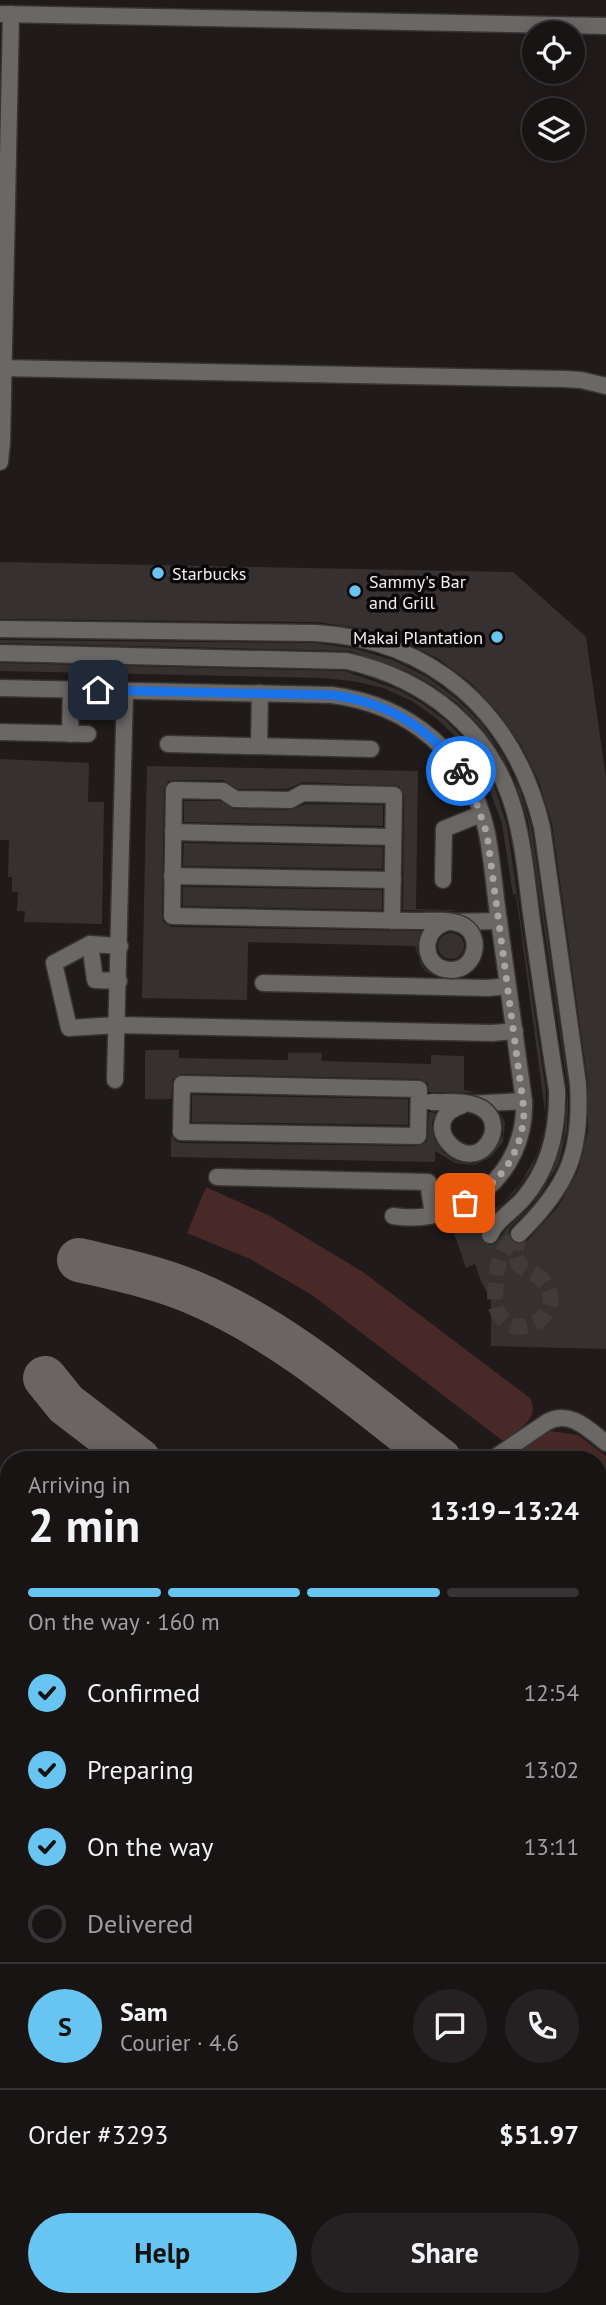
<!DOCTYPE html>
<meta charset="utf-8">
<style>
body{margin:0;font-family:"PT Sans",sans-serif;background:#252122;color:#f1f3f6;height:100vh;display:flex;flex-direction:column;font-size:26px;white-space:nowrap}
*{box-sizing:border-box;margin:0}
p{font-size:23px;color:#9f9ea0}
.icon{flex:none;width:38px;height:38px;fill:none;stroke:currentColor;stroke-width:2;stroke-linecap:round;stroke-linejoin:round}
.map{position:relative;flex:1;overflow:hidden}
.sheet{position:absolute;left:0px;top:1451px;width:607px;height:856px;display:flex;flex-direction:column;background:#181414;border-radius:28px 28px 0 0;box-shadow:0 4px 18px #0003,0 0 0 2px #363334}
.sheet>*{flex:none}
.fabs{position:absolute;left:522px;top:21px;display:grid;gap:14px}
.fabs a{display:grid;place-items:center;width:63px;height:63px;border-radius:50%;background:#181414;box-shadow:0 4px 18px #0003,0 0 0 2px #363334;font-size:35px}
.pin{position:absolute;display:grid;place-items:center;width:60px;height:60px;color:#fff;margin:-30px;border-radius:14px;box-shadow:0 4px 10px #0006}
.courier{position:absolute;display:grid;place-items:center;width:70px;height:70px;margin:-35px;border:5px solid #1a73e8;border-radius:50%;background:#fff;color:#222;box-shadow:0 2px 9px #0007}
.overview em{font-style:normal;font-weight:600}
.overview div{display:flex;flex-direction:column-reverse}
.overview{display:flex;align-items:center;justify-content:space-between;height:119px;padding:0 28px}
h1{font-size:46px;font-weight:600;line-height:52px}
.bar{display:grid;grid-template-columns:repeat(4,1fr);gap:10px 7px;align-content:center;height:84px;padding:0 28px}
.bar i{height:9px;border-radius:5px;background:#363334}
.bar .on{background:#68c4f0}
.bar p{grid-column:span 4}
.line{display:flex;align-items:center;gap:18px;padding:0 28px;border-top:2px solid #363334}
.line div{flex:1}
.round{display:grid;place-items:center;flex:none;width:74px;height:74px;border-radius:37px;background:#252122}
ol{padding:0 28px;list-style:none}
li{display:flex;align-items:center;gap:21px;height:77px}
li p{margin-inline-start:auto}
li .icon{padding:7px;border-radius:50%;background:#68c4f0;color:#111;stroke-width:4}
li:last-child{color:#9f9ea0}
li i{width:38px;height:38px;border:4px solid #363334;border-radius:50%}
.button{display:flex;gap:14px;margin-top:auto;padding:14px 28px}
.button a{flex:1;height:80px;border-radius:42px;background:#68c4f0;color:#111;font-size:28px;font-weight:600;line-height:80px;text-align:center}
.button a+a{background:#252122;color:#f1f3f6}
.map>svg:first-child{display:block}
.green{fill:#482928}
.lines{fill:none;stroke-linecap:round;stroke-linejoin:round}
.taxiway{stroke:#6a6464;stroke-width:44}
.building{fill:#363130}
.minor-tunnel{stroke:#403a3a;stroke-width:16;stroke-dasharray:16 8;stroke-linecap:butt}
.minor-casing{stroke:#393434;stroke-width:19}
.minor{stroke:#6a6767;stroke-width:16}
.minor-bridge-casing{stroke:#393434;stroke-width:19;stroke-linecap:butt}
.minor-bridge{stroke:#6a6767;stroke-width:16}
.done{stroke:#aaa5a5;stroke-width:7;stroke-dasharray:0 12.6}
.route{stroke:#1a73e8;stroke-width:9}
.poi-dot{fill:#68c4f0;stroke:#080606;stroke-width:2.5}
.labels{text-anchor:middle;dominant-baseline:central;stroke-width:7;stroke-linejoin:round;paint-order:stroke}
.poi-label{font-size:18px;fill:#f4f0f0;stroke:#080606;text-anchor:start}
</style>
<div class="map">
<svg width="606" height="2305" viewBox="0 0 606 2305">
<rect width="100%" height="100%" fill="#201a1a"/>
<g class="green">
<path d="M206 1187 270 1216 363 1272 530 1398C541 1419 518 1430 503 1441L312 1295 250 1259 187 1233Z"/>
<path d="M550 1431 578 1435 606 1456V1519L599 1513 598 1460 528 1459 518 1452Z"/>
</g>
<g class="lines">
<g class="taxiway">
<path d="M79 1260C117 1269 156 1277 192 1292 285 1331 361 1399 440 1460"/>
<path d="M45 1378 66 1404 139 1460"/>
<path d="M598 1581 606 1587"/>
<path d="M598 1811 606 1817"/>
</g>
</g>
<g class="building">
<path d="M0 562 513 572 586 637 606 778V1349L491 1346V1300L481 1281 475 1264 466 1268 454 1233 464 1230 463 1227 480 1219 502 1204 521 1183 536 1156 544 1127 545 1112 516 894 513 895 502 824 486 780 460 741 437 719 412 701 383 688 353 681 322 678 0 671V663L345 671 399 690 423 704 445 720 464 739 480 761 494 785 507 826 546 1091 545 1118 543 1132 536 1158 531 1170 515 1192 489 1217 480 1231 482 1241 490 1245 496 1243 508 1227 531 1206 549 1179 564 1136 568 1090 528 821 513 776 498 749 480 726 458 704 434 686 407 671 350 651 0 643V640L315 643 356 649 393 660 427 677 456 698 482 724 503 755 520 790 532 829 568 1085V1108L567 1129 559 1163 541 1194 528 1210 511 1227 509 1231 511 1241 521 1244 527 1241 558 1207 578 1171 588 1131V1084L552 824 539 782 521 745 498 712 471 683 437 658 402 641 360 628 316 622 0 619Z"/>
<path d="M0 759 89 763 88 802H104L102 924 24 922 25 911H17L18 892H12V877H8L9 840H0Z"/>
<path d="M147 766 418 771 416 909 451 910 460 911 403 910 404 795 399 786 303 782 287 789H238L223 780H174L168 781 164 790 162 916 163 922 172 927 421 931 417 947 419 959 425 969 435 976 425 971 420 963 415 946 248 942 247 1000 142 998Z"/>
<path d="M184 801H220L235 809 290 810 306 804 383 805V826L184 822Z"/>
<path d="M184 843 383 847 382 869 183 866Z"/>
<path d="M183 887 382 890V910L183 906Z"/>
<circle cx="451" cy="946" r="13"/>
<path d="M145 1050H179V1058L288 1060V1053H322L321 1061 431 1064V1055L464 1056V1090L477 1093 429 1092 428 1083 419 1079 182 1074 173 1079 171 1099H145Z"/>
<path d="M192 1095 408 1099V1125L192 1122Z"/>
<path d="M429 1112 436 1113 432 1123 435 1140 443 1152 456 1161 473 1164 490 1156 503 1136V1124L500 1113 505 1123 503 1142 491 1157 474 1165 455 1163 435 1151V1162L171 1157V1135L175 1141 181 1143 418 1146 427 1141Z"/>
</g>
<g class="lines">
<path class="minor-tunnel" d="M519 1234 515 1253 519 1265C527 1272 539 1274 545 1283 570 1317 508 1348 496 1307 494 1299 496 1289 496 1281 497 1261 503 1246 519 1234Z"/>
<g class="minor-casing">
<g id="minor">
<path d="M0 14 606 26"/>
<path d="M0 368 565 379 581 380 606 386"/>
<path d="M0 462 2 442 11 14"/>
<path d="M0 629 316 633C434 640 515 714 542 827L578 1084C582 1153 568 1186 519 1234"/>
<path d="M0 653 347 661C426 679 491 729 514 810 524 846 527 884 532 921 540 977 548 1034 557 1090 558 1130 550 1168 523 1199 512 1212 497 1219 490 1235"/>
<path d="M0 688 332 695C409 705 470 754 487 833 493 864 495 897 500 928 508 986 516 1043 524 1101 527 1173 463 1227 393 1216"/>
<path d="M0 732 88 734"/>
<path d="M70 734 71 689"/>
<path d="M168 744 371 749"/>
<path d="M259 746 260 693"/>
<path d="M173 832 393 837"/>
<path d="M172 876 393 880"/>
<path d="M443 880 444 829 481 814"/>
<path d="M392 921 394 795 303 793 290 800 235 799 223 791 174 790 172 916 416 921"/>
<path d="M450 922 499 921"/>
<path d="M90 944 95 980 119 981"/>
<path d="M120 946 90 944 54 963 69 1028 118 1025 492 1033 515 1031"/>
<path d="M263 983 488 988 508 986"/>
<path d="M115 1080 125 690"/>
<path d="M182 1084 419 1089 418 1136 181 1132Z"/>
<path d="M469 1104 524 1101"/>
<path d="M217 1177 428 1182 433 1215"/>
<path d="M491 1460 547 1422C570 1409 589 1430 606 1443"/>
<path d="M0 1550H9"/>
<path d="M598 1866 606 1841"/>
<path d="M598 1954 606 1960"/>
<path d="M598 2098 606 2097"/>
<path d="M0 2198H9"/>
<path d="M598 2225H606"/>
<path d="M0 2285 9 2284"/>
<path d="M126 2298 127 2305"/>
<path d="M268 2298 269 2305"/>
<path d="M324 2305 365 2299"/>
</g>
</g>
<use href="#minor" class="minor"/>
<g class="minor-bridge-casing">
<g id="minor-bridge">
<path d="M416 921C429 921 447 919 460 924 484 933 477 970 451 970 421 969 419 929 448 922"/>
<path d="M431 1102C450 1103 481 1098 491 1118 494 1125 494 1131 491 1138 470 1182 411 1121 463 1105"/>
</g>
</g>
<use href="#minor-bridge" class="minor-bridge"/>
</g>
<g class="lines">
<path class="done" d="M461 771 472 790 487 834 524 1110C523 1152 501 1183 465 1203"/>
<path class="route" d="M98 690 332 695C386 702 428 726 461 771"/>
</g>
<g class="poi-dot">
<circle cx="158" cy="573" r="7"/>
<circle cx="355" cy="591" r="7"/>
<circle cx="497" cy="637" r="7"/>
</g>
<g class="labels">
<g class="poi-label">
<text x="172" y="573">Starbucks</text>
<text x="369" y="581">Sammy's Bar<tspan x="369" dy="21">and Grill</tspan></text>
<text x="483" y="637" text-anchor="end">Makai Plantation</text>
</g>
</g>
</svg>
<div class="fabs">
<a><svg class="icon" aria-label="locate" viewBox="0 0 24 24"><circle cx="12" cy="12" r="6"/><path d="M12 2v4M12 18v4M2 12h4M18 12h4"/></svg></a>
<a><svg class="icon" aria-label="layers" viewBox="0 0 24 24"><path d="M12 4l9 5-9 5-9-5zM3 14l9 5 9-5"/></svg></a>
</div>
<div class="pin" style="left:465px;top:1203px;background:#ea580c"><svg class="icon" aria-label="bag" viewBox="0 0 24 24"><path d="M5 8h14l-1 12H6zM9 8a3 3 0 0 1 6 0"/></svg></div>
<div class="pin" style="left:98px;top:690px;background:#1f2937"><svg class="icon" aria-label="home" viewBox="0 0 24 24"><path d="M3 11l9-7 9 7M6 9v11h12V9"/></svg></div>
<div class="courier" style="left:461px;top:771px"><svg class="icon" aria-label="bike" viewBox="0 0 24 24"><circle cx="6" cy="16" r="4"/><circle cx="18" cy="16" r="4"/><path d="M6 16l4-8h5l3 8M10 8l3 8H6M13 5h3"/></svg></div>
<section class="sheet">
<div class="overview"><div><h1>2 min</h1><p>Arriving in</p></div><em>13:19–13:24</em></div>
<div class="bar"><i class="on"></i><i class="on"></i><i class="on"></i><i></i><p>On the way · 160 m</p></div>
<ol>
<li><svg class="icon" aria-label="check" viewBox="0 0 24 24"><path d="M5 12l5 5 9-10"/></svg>Confirmed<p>12:54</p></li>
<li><svg class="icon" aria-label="check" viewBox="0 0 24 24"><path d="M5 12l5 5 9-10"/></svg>Preparing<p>13:02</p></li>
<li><svg class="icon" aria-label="check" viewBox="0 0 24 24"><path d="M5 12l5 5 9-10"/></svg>On the way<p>13:11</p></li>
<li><i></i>Delivered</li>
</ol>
<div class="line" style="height:126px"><b class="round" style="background:#68c4f0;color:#111">S</b><div><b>Sam</b><p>Courier · 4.6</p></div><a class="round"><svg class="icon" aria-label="chat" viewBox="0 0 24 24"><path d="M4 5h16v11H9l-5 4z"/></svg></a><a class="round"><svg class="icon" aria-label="phone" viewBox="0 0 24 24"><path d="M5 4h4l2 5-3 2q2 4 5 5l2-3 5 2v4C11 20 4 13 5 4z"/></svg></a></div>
<div class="line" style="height:91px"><div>Order #3293</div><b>$51.97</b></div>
<div class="button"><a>Help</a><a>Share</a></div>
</section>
</div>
